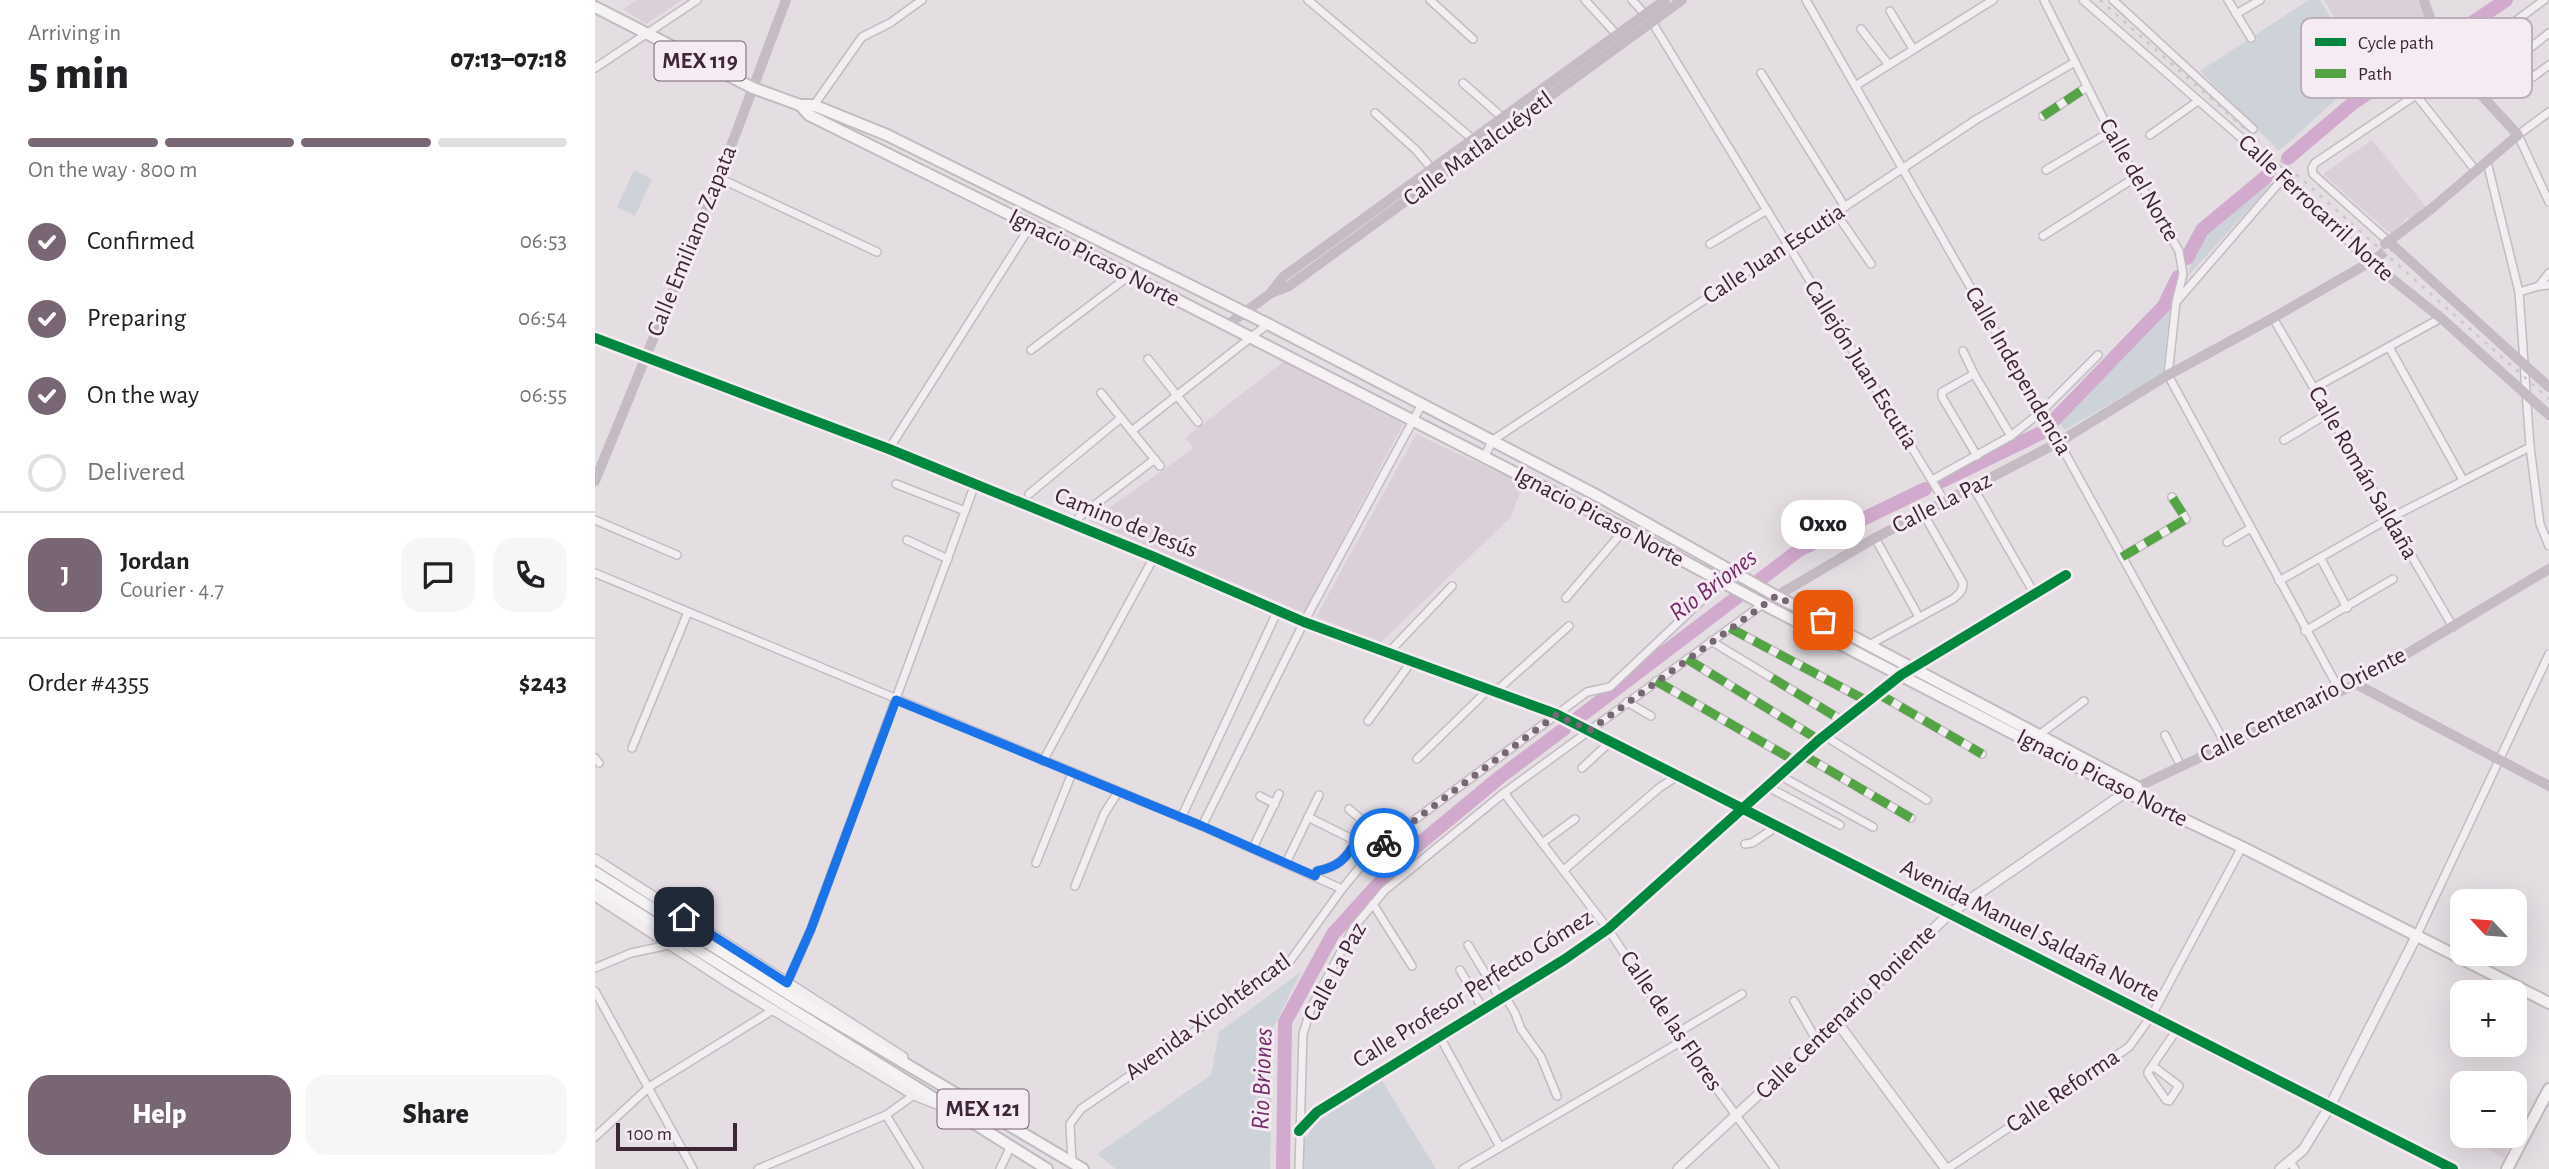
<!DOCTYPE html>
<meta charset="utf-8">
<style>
body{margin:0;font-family:"Alegreya Sans",sans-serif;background:#f6f6f6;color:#202124;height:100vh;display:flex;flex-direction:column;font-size:26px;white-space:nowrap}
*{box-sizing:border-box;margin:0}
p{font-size:23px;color:#757577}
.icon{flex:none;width:38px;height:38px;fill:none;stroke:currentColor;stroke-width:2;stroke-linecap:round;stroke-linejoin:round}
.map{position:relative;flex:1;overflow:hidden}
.side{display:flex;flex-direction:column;background:#fff;width:595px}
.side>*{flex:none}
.needle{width:46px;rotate:296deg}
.buttons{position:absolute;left:1855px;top:889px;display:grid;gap:14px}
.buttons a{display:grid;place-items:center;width:77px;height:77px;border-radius:14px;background:#fff;box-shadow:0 7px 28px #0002;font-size:35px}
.scale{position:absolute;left:21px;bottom:18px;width:121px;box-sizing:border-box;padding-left:7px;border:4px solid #3e2538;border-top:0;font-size:19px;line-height:24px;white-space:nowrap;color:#3e2538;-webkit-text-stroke:5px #f5ebf3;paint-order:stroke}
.pin{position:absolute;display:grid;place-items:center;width:60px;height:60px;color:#fff;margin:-30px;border-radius:14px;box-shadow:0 4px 10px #0006}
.courier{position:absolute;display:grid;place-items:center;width:70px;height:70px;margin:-35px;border:5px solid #1a73e8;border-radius:50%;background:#fff;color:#222;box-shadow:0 2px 9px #0007}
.bubble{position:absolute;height:49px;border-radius:21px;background:#fff;box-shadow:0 7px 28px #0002;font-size:23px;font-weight:800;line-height:49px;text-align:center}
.headline em{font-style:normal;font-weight:800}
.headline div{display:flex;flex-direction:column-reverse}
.headline{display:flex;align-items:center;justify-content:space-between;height:119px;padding:0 28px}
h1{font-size:46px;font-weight:800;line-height:52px}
.bar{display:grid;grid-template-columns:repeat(4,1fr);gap:10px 7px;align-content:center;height:84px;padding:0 28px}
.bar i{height:9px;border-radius:5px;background:#e0e0e0}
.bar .on{background:#786674}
.bar p{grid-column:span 4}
.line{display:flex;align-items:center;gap:18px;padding:0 28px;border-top:2px solid #e0e0e0}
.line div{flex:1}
.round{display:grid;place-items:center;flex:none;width:74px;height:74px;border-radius:21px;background:#f6f6f6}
ol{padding:0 28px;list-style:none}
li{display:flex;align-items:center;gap:21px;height:77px}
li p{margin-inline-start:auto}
li .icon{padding:7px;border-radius:50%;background:#786674;color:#fff;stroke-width:4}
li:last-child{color:#757577}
li i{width:38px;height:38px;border:4px solid #e0e0e0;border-radius:50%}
.button{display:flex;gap:14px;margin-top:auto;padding:14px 28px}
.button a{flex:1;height:80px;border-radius:21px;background:#786674;color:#fff;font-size:28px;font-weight:800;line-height:80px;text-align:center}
.button a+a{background:#f6f6f6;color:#202124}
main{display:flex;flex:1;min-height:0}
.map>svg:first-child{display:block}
.built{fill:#dbcfd8}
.green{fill:#ced3d9}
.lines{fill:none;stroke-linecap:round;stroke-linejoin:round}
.river{stroke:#d2aacd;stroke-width:14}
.secondary-tunnel{stroke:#c3b9c1;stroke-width:10;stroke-dasharray:10 5;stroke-linecap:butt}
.minor-casing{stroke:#c2bcc1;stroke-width:10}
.tertiary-casing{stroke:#c2bcc1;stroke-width:12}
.primary-casing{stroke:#c2bac0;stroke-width:14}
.minor{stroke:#f1edf0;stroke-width:7}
.tertiary{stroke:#f1edf0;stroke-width:9}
.secondary{stroke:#c4bcc2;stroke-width:10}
.primary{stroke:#f5f2f4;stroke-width:10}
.rail{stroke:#ccc6ca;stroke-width:2.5;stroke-dasharray:3.5 7;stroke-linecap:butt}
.quiet{stroke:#54a345;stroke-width:9;stroke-dasharray:18 9;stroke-linecap:butt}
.cycleway-casing{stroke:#f5ebf3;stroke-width:15}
.cycleway{stroke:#00873e;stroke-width:10}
.done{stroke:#786674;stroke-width:7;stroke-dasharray:0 12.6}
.route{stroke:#1a73e8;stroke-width:9}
.labels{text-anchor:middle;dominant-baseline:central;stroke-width:6;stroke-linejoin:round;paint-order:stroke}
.shield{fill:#f5ebf3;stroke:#756070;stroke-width:2}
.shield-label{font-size:23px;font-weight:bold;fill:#3e2538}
.street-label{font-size:24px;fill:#3e2538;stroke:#f5ebf3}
.water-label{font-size:26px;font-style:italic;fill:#742d69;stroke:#f5ebf3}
.key{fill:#f5ebf3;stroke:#beb0bb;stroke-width:2}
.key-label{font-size:19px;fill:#3e2538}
</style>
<main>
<section class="side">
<div class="headline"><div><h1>5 min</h1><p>Arriving in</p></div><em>07:13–07:18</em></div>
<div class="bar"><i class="on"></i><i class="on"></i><i class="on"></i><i></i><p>On the way · 800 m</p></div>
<ol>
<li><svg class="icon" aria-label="check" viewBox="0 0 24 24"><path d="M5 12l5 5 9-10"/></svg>Confirmed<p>06:53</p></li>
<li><svg class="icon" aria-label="check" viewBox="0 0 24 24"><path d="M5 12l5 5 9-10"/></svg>Preparing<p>06:54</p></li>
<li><svg class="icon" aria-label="check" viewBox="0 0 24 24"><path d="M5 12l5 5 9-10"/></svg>On the way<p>06:55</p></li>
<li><i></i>Delivered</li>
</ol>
<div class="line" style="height:126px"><b class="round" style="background:#786674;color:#fff">J</b><div><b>Jordan</b><p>Courier · 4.7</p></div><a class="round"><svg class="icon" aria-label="chat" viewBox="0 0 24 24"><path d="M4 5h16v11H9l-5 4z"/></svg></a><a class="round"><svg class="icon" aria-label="phone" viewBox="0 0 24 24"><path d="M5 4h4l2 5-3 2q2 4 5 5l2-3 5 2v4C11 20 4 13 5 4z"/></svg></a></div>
<div class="line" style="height:91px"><div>Order #4355</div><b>$243</b></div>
<div class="button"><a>Help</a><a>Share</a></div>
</section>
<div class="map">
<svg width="1954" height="1169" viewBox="0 0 1954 1169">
<rect width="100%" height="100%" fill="#e4dee3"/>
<g class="built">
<path d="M41 0H87L51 24 28 9Z"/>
<path d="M1729 0H1824L1834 26 1774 75Z"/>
<path d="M1777 140 1831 207 1816 220 1812 218 1796 234 1728 174Z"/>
<path d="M688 362 808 424 709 613 495 521 599 448 590 438Z"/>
<path d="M821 434 928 484 916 517 786 642 721 617Z"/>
<path d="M1920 1121 1926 1124 1909 1158 1869 1136H1920Z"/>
</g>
<g class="green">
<path d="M1714 0H1725L1769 74 1684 151 1605 71Z"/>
<path d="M39 170 57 179 40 216 22 207Z"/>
<path d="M1672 180 1677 184 1593 276C1598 234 1642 206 1672 180Z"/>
<path d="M1576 300 1568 373 1470 430 1461 418Z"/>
<path d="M706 972 678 1028 675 1169H521L502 1154 616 1075 624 1032Z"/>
<path d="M786 1079 841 1169H709V1141L724 1117Z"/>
</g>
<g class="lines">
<g class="river">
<path d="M1693 158 1758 103 1911 0"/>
<path d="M1592 258 1607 230 1672 176"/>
<path d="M1459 420 1569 306 1583 277"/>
<path d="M1347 481 1448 432"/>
<path d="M983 718 1204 550 1330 489"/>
<path d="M688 1169 690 1022 738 934 806 859 905 777 969 729"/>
</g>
<path class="secondary-tunnel" d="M1782 258 1794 248"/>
<g class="minor-casing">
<g id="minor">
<path d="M713 0 881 142"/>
<path d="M835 0 878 39"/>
<path d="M990 0 1022 35"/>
<path d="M1037 0 1057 22 1350 502"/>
<path d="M1211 0 1464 442 1631 745"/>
<path d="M1449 0 1515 132 1584 251 1588 274 1581 302 1573 375 1745 691"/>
<path d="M1488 0 1690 176 1771 259"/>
<path d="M1518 0 1658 129"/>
<path d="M1633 0 1656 38"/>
<path d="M1295 11 1318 49"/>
<path d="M1641 14 1665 0"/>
<path d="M1266 29 1294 65"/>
<path d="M1904 34 1938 77 1954 65"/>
<path d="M1915 50 1935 48 1954 33"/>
<path d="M0 68 102 0"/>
<path d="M1166 73 1250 207"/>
<path d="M868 83 908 118"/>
<path d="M1260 86 1398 0"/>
<path d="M1821 95 1881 171"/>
<path d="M217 108 267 37 295 23 327 0"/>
<path d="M1954 112 1923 135 1954 202"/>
<path d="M780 113 821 150 837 169"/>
<path d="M1448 116 1492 87"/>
<path d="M1555 135 1603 101"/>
<path d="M1892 162 1924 292 1935 447 1945 524 1954 546"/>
<path d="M1451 170 1515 132"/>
<path d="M124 178 282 252"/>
<path d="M1241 213 1276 264"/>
<path d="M1448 236 1541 177"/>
<path d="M1793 241 1718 174 1717 168 1720 163 1821 95 1949 0"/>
<path d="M1115 244 1172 210"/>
<path d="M1944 286 1954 273"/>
<path d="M1924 292 1944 286 1954 285"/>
<path d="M1582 301 1690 176"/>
<path d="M1678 318 1858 627"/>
<path d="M0 338 294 449 559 557 709 622 961 714 1858 1169"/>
<path d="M1794 347 1868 480"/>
<path d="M436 350 534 276"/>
<path d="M1368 351 1379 374 1416 436"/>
<path d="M553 359 603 422"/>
<path d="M1379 374 1347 392V397L1382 456"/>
<path d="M1719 388 1846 318"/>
<path d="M506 393 565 466"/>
<path d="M538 430 673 324"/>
<path d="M1689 440 1734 413"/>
<path d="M294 449 436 225"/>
<path d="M889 457 898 440 1382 119 1480 62"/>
<path d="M1337 480 1416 436 1446 412 1503 355"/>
<path d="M301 484 370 511"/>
<path d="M1378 487 1439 593"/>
<path d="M434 494 526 418"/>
<path d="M484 517 560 459"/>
<path d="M0 520 82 555"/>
<path d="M1280 538 1324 617"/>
<path d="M312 540 353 559"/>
<path d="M1632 542 1656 528"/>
<path d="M1527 557 1591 519 1577 497"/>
<path d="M1726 559 1752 608"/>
<path d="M0 573 607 826 747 889"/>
<path d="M1684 581 1795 518 1935 447"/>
<path d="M971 598 1030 529"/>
<path d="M1135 628 1272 701"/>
<path d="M1710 631 1798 579"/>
<path d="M1116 641 1248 721"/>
<path d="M1274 645 1358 599C1364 594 1368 591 1368 583L1328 513"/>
<path d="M794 652 857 586"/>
<path d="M1092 659 1224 740"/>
<path d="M1317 668 1471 575"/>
<path d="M1061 681 1200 761"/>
<path d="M899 693 974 626"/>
<path d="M1282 693 1387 754"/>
<path d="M1032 702 1056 716"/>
<path d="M773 721 817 661"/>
<path d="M1444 735 1489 701"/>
<path d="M1570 735 1586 766"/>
<path d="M1230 736 1332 800"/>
<path d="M37 748 93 612"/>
<path d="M1208 755 1316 818"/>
<path d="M0 758 4 763"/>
<path d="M822 759 893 690"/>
<path d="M448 761 559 557"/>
<path d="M987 768 1016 741"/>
<path d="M1184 775 1278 827"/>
<path d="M1171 786 1245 825"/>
<path d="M909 793 1013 929 1087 1041 1180 1169"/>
<path d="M665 796 680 804"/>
<path d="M754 809 791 841"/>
<path d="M713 817 779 850"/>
<path d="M586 818 683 610"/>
<path d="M607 826 709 622 827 404"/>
<path d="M947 843 980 819"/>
<path d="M1150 844 1157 843 1181 827"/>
<path d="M658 848 684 794"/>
<path d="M441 863 477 773"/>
<path d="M691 863 724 795"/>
<path d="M970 869 1064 788 1081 777"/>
<path d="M720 875 722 871C743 867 751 859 761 841"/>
<path d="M480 886 509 814 523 792"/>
<path d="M778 904 817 966"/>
<path d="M1821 937 1954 654"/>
<path d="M873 945 905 998"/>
<path d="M0 968 36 953 74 945"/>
<path d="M865 970 888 1009"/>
<path d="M192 983 216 929 380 484"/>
<path d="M0 991 98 1169"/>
<path d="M909 995 920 1013 926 1029 946 1057 962 1096"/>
<path d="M1199 1001 1222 1041"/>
<path d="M1082 1033 1147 994"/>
<path d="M845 1037 905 1147"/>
<path d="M1558 1066 1584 1086 1574 1101 1571 1100 1553 1074V1072L1583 1028"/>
<path d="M291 1115 324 1169"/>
<path d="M704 1131 722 1112 970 959 1013 929 1224 740 1307 674"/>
<path d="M0 1137 54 1087 178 1010"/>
<path d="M477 1162 475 1124 486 1109 634 1008 695 961 747 889 779 850 992 692 1015 687 1126 582"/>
<path d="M1695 1162 1700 1169"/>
<path d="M163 1169 291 1115 319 1095"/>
<path d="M405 1169 416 1146"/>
<path d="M704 1169 708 1034 716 1008 759 927 790 890 909 793 1168 604"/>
<path d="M868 1169 1087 1041"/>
<path d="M1352 1169 1534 1047 1557 1015 1647 847"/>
</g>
</g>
<g class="tertiary-casing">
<g id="tertiary">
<path d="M0 859 308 1057"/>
<path d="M0 896 134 983 319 1095 342 1104"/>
<path d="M1242 1022 1351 1169"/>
<path d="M1083 1169 1242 1022 1354 914 1531 792"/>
<path d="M1685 1169 1708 1150 1735 1106 1821 937"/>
</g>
</g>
<g class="primary-casing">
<g id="primary">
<path d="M0 7 158 88 205 105H218L292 135 673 324 1003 496 1181 596 1542 787"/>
<path d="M205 105 214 115 436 225 1030 529 1168 604 1531 792 1647 847 1954 1003"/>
<path d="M0 872 198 997 488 1169"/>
<path d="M0 886 452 1169"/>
<path d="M1912 1169 1954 1089"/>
</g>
</g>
<use href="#minor" class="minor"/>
<use href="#tertiary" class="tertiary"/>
<g class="secondary">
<path d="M1793 241 1954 387"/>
<path d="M1790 244 1836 209 1923 135C1886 94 1844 55 1829 0"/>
<path d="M1772 259 1846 318 1954 415"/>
<path d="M677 291 688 277 1070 0"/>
<path d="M631 326 676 293 694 286 1087 0"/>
<path d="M0 481 124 178 191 0"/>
<path d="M1168 604 1280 538 1464 442 1573 375 1678 318 1782 258"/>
<path d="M1761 684 1954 786"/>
<path d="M1538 789 1761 684 1954 569"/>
</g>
<use href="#primary" class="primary"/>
<path class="rail" d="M1505 0 1954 399"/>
<g class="quiet">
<path d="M1448 116 1492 87"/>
<path d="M1527 557 1591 519 1577 497"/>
<path d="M1135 628 1272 701"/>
<path d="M1092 659 1224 740"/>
<path d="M1177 678 1248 721"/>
<path d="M1061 681 1200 761"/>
<path d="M1282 693 1387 754"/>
<path d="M1208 755 1316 818"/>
</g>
<g class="cycleway-casing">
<g id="cycleway">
<path d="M0 338 294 449 559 557 709 622 961 714 1858 1169"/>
<path d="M704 1131 722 1112 970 959 1013 929 1224 740 1306 675 1471 575"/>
</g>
</g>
<use href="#cycleway" class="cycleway"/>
</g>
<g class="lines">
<path class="done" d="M789 843 961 715 995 730 1181 596 1228 620"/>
<path class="route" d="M89 917 192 983 216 929 301 700 607 826 720 876 722 871C743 867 751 859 761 841L779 850 789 843"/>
</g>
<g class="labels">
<g class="shield">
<rect x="59.5" y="41.5" width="91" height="39" rx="5"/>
<rect x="342.5" y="1089.5" width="91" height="39" rx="5"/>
</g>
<g class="shield-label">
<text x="105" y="61">MEX 119</text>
<text x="388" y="1109">MEX 121</text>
</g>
<g class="street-label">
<text transform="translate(883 149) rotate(-36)">Calle Matlalcuéyetl</text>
<text transform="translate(1544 180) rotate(60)">Calle del Norte</text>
<text transform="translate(1721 208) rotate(43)">Calle Ferrocarril Norte</text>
<text transform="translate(97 241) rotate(-68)">Calle Emiliano Zapata</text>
<text transform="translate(1179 254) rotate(-33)">Calle Juan Escutia</text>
<text transform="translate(499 258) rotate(27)">Ignacio Picaso Norte</text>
<text transform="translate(1266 365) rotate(58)">Callejón Juan Escutia</text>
<text transform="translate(1423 371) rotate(60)">Calle Independencia</text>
<text transform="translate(1768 473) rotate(60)">Calle Román Saldaña</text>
<text transform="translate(1347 503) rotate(-27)">Calle La Paz</text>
<text transform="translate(1004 517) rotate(28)">Ignacio Picaso Norte</text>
<text transform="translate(531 523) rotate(22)">Camino de Jesús</text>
<text transform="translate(1708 705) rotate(-27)">Calle Centenario Oriente</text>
<text transform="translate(1507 778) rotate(27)">Ignacio Picaso Norte</text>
<text transform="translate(1435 931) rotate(27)">Avenida Manuel Saldaña Norte</text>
<text transform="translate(740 972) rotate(-62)">Calle La Paz</text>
<text transform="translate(878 989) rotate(-32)">Calle Profesor Perfecto Gómez</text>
<text transform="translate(1251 1012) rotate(-44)">Calle Centenario Poniente</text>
<text transform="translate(613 1017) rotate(-36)">Avenida Xicohténcatl</text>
<text transform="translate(1076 1021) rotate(56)">Calle de las Flores</text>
<text transform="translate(1468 1091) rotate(-34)">Calle Reforma</text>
</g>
<g class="water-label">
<text transform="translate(1118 585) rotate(-37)">Rio Briones</text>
<text transform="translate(667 1079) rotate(-88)">Rio Briones</text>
</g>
</g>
<rect x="1706" y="18" width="231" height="80" rx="10" class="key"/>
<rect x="1720" y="38" width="31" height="8" fill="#00873e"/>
<rect x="1720" y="69" width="31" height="9" fill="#54a345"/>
<g class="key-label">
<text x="1763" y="49">Cycle path</text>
<text x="1763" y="80">Path</text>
</g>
</svg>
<div class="buttons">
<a><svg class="needle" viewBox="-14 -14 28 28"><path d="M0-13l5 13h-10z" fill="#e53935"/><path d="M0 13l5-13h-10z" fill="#757577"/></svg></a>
<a>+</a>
<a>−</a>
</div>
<div class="scale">100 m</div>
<div class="pin" style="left:1228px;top:620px;background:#ea580c"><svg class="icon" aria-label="bag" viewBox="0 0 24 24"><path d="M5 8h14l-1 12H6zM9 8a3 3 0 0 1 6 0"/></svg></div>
<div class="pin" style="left:89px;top:917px;background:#1f2937"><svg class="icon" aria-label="home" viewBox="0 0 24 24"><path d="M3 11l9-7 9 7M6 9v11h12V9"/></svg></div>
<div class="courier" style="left:789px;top:843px"><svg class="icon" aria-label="bike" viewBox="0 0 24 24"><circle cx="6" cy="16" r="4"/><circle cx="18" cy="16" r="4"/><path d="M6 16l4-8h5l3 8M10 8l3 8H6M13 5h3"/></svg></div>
<div class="bubble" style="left:1186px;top:500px;width:84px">Oxxo</div>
</div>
</main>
